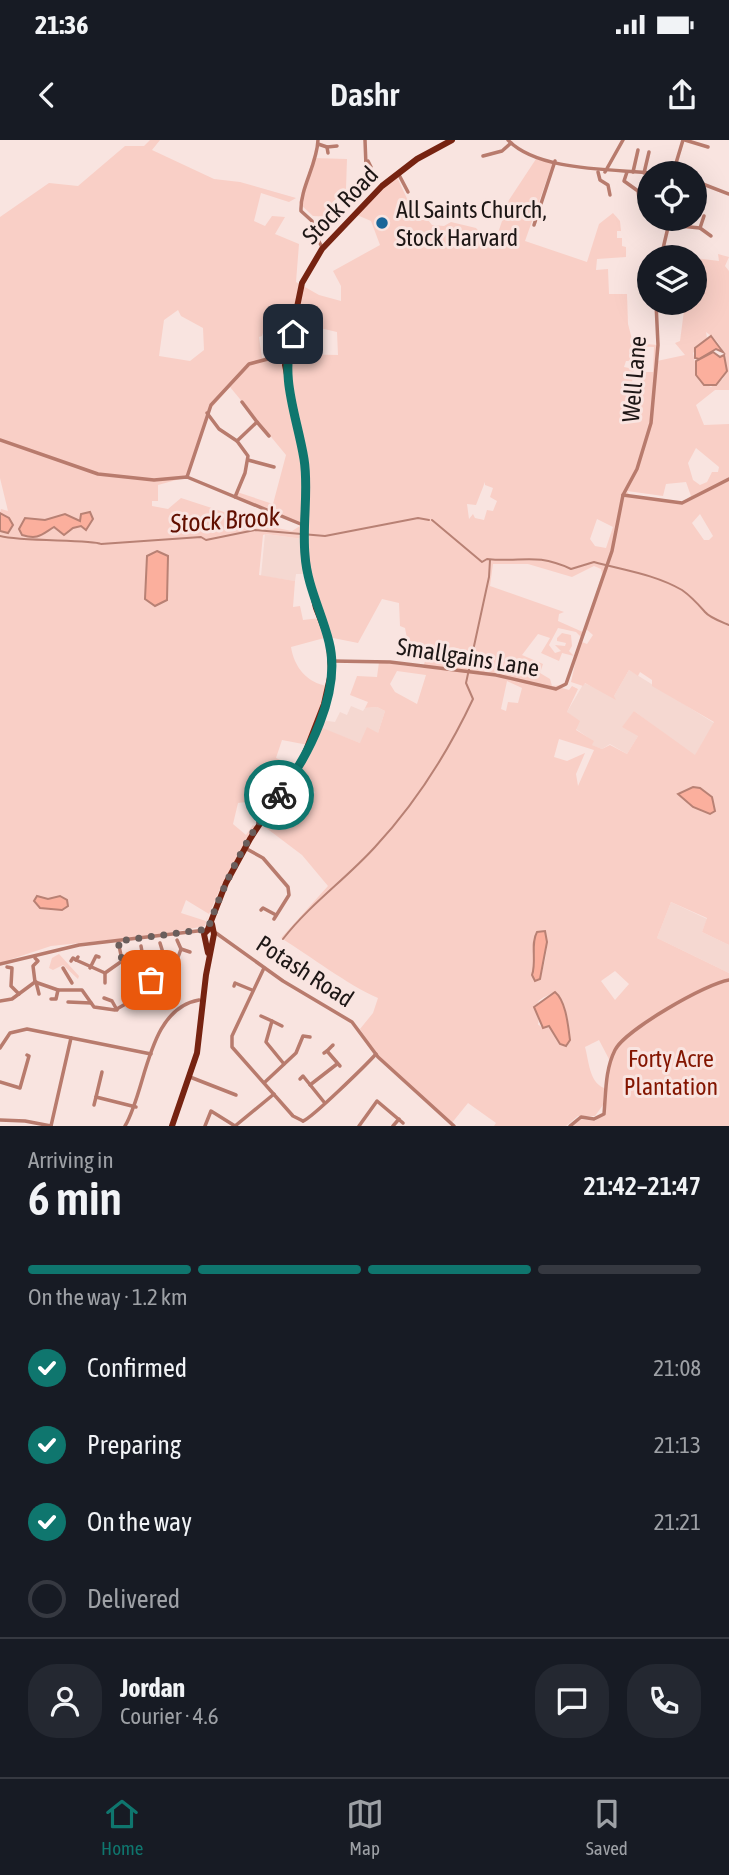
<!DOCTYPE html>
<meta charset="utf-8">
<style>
body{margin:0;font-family:"Asap Condensed",sans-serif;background:#242831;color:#f1f3f6;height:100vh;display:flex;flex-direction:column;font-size:26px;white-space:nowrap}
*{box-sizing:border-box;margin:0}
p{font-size:23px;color:#9ea1a6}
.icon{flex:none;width:38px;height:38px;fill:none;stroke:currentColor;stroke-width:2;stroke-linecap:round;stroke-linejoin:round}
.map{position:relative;height:986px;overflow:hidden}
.drawer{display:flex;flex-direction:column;background:#171b24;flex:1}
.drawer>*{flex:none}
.fabs{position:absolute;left:637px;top:21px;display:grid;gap:14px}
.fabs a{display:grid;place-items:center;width:70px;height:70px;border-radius:50%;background:#171b24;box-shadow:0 7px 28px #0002;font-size:35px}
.pin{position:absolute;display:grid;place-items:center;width:60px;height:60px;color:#fff;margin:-30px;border-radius:14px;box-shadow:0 4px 10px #0006}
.courier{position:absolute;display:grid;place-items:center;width:70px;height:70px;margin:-35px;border:5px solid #0f766e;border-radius:50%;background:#fff;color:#222;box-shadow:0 2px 9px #0007}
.headline em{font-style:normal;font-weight:600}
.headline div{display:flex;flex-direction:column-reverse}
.headline{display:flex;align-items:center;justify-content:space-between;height:119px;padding:0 28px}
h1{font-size:46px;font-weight:600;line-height:52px}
.bar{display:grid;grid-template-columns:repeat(4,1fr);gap:10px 7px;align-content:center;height:84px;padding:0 28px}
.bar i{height:9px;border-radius:5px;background:#363941}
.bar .on{background:#0f766e}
.bar p{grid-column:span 4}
.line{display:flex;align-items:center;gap:18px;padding:0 28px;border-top:2px solid #363941}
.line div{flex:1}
.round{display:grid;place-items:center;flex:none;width:74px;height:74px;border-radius:28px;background:#242831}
ol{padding:0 28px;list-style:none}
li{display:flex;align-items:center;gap:21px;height:77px}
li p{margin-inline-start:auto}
li .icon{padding:7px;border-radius:50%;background:#0f766e;color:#fff;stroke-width:4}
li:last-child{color:#9ea1a6}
li i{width:38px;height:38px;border:4px solid #363941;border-radius:50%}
.status{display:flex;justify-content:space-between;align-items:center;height:49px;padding:0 35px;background:#171b24;direction:ltr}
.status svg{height:19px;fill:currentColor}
header{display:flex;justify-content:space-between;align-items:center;height:91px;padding:0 28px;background:#171b24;font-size:32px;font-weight:600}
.tab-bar{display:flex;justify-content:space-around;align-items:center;height:98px;border-top:2px solid #363941;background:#171b24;font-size:19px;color:#9ea1a6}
.tab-bar a{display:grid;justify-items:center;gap:4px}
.tab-bar .on{color:#0f766e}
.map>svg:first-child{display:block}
.built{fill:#f5d8d1}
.green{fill:#f9cfc6;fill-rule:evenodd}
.water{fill:#fbaf9d;stroke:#b88174;stroke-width:2}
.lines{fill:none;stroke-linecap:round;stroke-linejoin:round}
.stream{stroke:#b88174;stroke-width:2}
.minor{stroke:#b87b6d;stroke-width:3.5}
.major{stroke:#762311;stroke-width:6}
.done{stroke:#6a5e5c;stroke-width:7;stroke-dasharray:0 12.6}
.route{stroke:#0f766e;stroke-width:9}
.poi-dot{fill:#196699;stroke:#f9e4e0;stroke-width:2.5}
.labels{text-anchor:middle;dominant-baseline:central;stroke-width:6;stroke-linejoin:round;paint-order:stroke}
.street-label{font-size:24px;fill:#1d1615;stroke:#f9e4e0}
.poi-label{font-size:24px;fill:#1d1615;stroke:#f9e4e0;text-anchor:start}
.park-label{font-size:24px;fill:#831500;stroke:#f9e4e0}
.water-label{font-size:26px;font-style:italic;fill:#610f00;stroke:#f9e4e0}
</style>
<div class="status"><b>21:36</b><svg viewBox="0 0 49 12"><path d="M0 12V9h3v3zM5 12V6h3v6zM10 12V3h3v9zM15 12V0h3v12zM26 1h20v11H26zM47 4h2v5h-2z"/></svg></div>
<header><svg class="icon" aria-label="back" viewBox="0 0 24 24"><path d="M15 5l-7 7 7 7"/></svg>Dashr<svg class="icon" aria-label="share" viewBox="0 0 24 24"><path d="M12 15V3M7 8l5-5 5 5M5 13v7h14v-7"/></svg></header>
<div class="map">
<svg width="729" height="986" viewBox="0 0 729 986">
<rect width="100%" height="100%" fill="#f9e4e0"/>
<g class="built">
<path d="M265 394 303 399 308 434H296L295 441 261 436Z"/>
<path d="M629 530 714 583 695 616 634 571 638 596 627 614 610 604 602 609 591 605 593 601 576 589 567 572 584 543 614 556Z"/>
<path d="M351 566 363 571 365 568 377 567 385 571 378 593 360 603 318 587 321 580 335 582 340 572 347 575Z"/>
<path d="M671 762 707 779 702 792 729 805V833L657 798Z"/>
</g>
<g class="green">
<path d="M150 0H160L152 10 214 39 240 42 296 58 289 62 261 53 254 81 265 86 272 76 285 77 275 94 299 104 296 142 319 155 341 161V146L333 131 380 105 371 81 357 75 396 35 417 80H428L432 85 444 86 451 82 476 88 484 97 496 99 509 60 536 19 553 22 525 101 587 122 599 84 613 73 620 81 621 91H617V98H622V106L626 107V117L597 119 596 130 608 129 609 154H627L628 184 633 203 658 205 657 221 685 215 675 203 680 201 685 163H695V118L719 121 718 114 729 117 725 126 729 131V250H715L696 265 704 285 729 284V805L702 792 707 778 671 762 657 798 729 833V840L720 841C686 859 622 884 610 921L599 900 585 907C589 921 589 942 604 948L603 965 595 976H578L566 986H494L496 983 468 963 451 984 378 917 360 889 373 873 378 858C346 844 312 817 281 798L328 746 302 715 261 684 264 673 246 662 238 663 233 684 246 695 253 685 257 688 230 736 226 735 209 774 186 760 181 773 206 781 208 775 205 786 157 795 51 806 0 823V391L8 393 13 385 9 378 0 373 1 369 8 371 0 338V77L49 43 78 46 125 6H144ZM274 166H280L281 179 337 192 338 215 287 214 262 218 259 197 262 196 270 171ZM178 170 181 176 203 188 204 210 190 221 159 216 164 180ZM706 192C724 204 729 220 723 239L711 247 699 241 693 213 707 198ZM633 206 654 207 653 232H644L643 243 632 242 634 229 624 227 626 221H632ZM230 247 286 315 273 364 237 352 235 357 303 385V379H306V390L300 386 292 391 267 386 181 358 168 369 152 366V361H158V345L187 337 207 273ZM696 308 719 327 718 332H712L707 342 700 345 693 340 688 323ZM485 342V345L493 348 490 357 497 361 493 371 487 370 484 380 475 378 473 374 469 379 467 364 476 365ZM686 342 691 356 682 363 630 356 627 351 663 356 666 344ZM700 374 713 396 709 400H704L692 383ZM597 379 613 387 606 408 595 406 590 399ZM266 394 303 399 320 478 303 480 300 466 293 467 295 441 259 435 263 395ZM157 411 168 416 167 460 155 466 145 459 147 416ZM493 424H528L572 437 594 426 601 429 602 434 586 489 593 495 587 504 582 502 585 493 558 481 559 474 564 472 490 446ZM382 459 399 463 400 486 405 488 408 504 427 514 423 528 379 522 377 537 357 536 350 555 368 562 365 568 377 567 385 571 378 593 367 587 360 603 315 585 328 546C306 543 294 526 291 507L328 497 358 503ZM558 488 576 492 581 497 571 542 583 546 585 543 616 560 614 556 629 530 638 536 640 532 652 540V546L714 582 695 615 634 571 622 587 638 596 627 614 610 605 602 609 592 605 594 601 576 590 580 581 567 572 578 549 572 546 569 550 562 548 568 537 564 545 552 546 550 539 540 533 543 524 522 515 538 494 550 498 541 513 559 521 562 513 574 516 569 511 572 506 571 495 562 493 557 498V501L566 503 565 506 555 505 561 511 555 513 549 505ZM397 531 426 535 417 564 395 552 390 544ZM507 541 522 548 518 563 508 562 506 571 501 569ZM559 599 594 610 578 646 576 634 585 613 567 621 554 617ZM282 600 308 605 305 619 287 651 283 650 279 654 268 648V642L285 622 276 618ZM297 642 315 652 306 666 290 652ZM693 647 700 648 712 657 715 671 710 674 701 671 678 654ZM545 791C550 805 544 825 540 839L535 841 532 835C537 821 530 804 538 792ZM615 831 629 844 615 860 601 841ZM555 852C566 860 573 895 567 907L560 904 550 887 543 888C534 881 540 888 538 878 534 860 538 860 555 852Z"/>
<path d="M313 18 347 19 346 49 328 67 331 77 313 76 299 63Z"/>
<path d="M59 814 79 836 78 839 63 825 53 830 49 828 52 818Z"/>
<path d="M729 841V986H572L581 979 595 981 605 974C607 954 605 928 616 910 631 883 694 857 721 842Z"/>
</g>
<g class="water">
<path d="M711 196 723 212 716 209 699 219 695 218V208Z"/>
<path d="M713 212 720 217 724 215 727 231 716 245H704L696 235V221Z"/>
<path d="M90 372 93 379 86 390 81 386 73 388 64 395 54 387C41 395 38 400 22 395L19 389 25 378 45 380 65 374 80 381 81 374Z"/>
<path d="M0 373 9 378 13 385 8 393 0 391Z"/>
<path d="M157 411 168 416 167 460 155 466 145 459 147 416Z"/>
<path d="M693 647 700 648 712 657 715 671 710 674 693 667 678 654Z"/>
<path d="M37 756 48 759 60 756 67 760 68 766 62 770 40 768 34 761Z"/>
<path d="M545 791 547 802 540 839 535 841 532 835C537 821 530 804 537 792Z"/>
<path d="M555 852C566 861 568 885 570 900L566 906 560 904 549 886 543 888 534 867Z"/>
</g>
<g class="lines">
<g class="stream">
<path d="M432 380 482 422 487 419C522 423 534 412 571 429L594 422C623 430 654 434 682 450 692 457 698 464 705 472 710 478 722 482 729 485"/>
<path d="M0 396C22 402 92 399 101 404L201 397 206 400 255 390 325 396 418 378 429 380"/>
<path d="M283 799C310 764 345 740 375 707 415 664 448 612 473 559L466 543 489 437 490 420"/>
</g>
<g class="minor">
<path d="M318 0C317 25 300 48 301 71L312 81 313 91 322 107"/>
<path d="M365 0 366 26 371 27 368 21"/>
<path d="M508 0C537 31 611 29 652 33"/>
<path d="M685 0 708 7"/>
<path d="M318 4 327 7 328 13"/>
<path d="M327 7 337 6"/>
<path d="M483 16 502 11 511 3"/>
<path d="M598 32 600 40 608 45 610 55"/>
<path d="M605 32 623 0"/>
<path d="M627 32 624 41 638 51 639 58"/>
<path d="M633 32 638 10"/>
<path d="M398 33 408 52"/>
<path d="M644 33 649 12"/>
<path d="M673 33 683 0"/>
<path d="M695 41 729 54"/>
<path d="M534 85 555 21"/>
<path d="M670 85 700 88 711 96"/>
<path d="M700 88 704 76"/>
<path d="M661 117 670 79"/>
<path d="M293 194 308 195V200H301L299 195"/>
<path d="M242 262 257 282"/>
<path d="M207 273 219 289 237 301 248 316 245 333 235 357"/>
<path d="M0 300 98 334 154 340 187 337 303 385"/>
<path d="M237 301 257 282 269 296"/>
<path d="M248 320 274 327"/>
<path d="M187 337 211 265 249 224 287 214"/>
<path d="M623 355 682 363 729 339"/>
<path d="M332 521 390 522 496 535 556 549 566 544 612 411 623 355 637 329 651 283 658 205 656 163"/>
<path d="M245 708 263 718 288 747 289 755 274 779"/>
<path d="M261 770 263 768 276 775"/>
<path d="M216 793 283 841 352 882 378 917 454 986"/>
<path d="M118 801 122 820 149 839 161 843 171 837 181 809 177 800"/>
<path d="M160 803 164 816 176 821"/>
<path d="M181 809 190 812"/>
<path d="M78 817 76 820 105 833 122 821"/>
<path d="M71 821 73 818 76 820"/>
<path d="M0 824 79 805 206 790"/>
<path d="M156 826 164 816"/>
<path d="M7 827 12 828 11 846 19 854"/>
<path d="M63 828 72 843"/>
<path d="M90 828 96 816 99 817"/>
<path d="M264 828 232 896V907L293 976 303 981"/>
<path d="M138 830 144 823 141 806"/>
<path d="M105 833V843"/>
<path d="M35 842 33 826 38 821 35 818"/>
<path d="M36 842 39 854"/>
<path d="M234 846 235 843 252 850"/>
<path d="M104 858 112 861 117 870"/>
<path d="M51 859H56L58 850"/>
<path d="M0 861 12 859 35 842 58 850H82L94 867 115 870 129 862 136 841 142 833"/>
<path d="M68 862 91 863"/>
<path d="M261 876 272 881 266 902 284 924"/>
<path d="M272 881 282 886"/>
<path d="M0 908 10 893 27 889 151 914"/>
<path d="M327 911 333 905"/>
<path d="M324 913 327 911 340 926"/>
<path d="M102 932 96 957 136 967"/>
<path d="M190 937 236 955"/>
<path d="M300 939 303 936 324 962"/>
<path d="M0 942 20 948 29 916 27 915"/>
<path d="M265 942 296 913 303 896 310 897"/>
<path d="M310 945 337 924"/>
<path d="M94 965 96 957"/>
<path d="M0 980 25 981 51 986"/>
<path d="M303 981C312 978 366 925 376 914"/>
<path d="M51 986 71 898"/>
<path d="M125 986C147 949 147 869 199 860"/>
<path d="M205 986 211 971 235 986"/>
<path d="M235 986 274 954"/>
<path d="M359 986 377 961 403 983"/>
<path d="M393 986 399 979"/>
<path d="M570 986 581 977 594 979 604 974C606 952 605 930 615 910 625 890 707 843 729 840"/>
</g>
<g class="major">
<path d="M208 789 226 743 250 699 303 618 324 564 331 533 329 501 316 468 305 418V322L285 225 302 143 322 109 382 46 417 19 452 0"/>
<path d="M208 813 204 794 209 789"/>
<path d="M172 986 197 913 206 835 214 794 212 784"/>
</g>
</g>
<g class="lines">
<path class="done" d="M151 840 122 820 118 801 208 789C224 742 248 694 279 655"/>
<path class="route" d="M279 655C308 617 342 552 329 502 322 473 307 446 305 415 302 384 309 350 304 319 297 276 279 237 293 194"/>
</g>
<circle class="poi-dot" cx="382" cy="83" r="7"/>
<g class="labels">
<g class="street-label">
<text transform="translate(340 65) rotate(-46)">Stock Road</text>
<text transform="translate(634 239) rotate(-85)">Well Lane</text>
<text transform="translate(468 517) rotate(9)">Smallgains Lane</text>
<text transform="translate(305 831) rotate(33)">Potash Road</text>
</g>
<g class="poi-label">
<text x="396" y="69">All Saints Church,<tspan x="396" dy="28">Stock Harvard</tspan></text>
</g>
<g class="park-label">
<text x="671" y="918">Forty Acre<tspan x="671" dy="28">Plantation</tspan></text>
</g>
<g class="water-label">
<text transform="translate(225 380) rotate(-4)">Stock Brook</text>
</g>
</g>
</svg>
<div class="fabs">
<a><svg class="icon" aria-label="locate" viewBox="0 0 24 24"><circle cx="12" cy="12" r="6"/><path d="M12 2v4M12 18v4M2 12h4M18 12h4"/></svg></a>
<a><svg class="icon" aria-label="layers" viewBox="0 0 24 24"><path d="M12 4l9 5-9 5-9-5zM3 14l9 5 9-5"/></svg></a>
</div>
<div class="pin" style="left:151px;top:840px;background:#ea580c"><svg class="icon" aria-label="bag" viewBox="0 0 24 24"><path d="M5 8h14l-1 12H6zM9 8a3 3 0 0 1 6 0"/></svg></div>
<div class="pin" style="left:293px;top:194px;background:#1f2937"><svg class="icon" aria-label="home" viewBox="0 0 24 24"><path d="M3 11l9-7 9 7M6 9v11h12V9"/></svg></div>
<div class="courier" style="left:279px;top:655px"><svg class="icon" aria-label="bike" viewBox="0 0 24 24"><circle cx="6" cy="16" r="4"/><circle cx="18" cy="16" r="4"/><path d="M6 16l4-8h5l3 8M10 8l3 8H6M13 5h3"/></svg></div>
</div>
<section class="drawer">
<div class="headline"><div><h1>6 min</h1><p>Arriving in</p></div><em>21:42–21:47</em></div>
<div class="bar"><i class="on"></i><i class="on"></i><i class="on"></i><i></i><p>On the way · 1.2 km</p></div>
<ol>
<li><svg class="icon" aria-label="check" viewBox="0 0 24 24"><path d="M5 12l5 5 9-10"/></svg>Confirmed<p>21:08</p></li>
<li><svg class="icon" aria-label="check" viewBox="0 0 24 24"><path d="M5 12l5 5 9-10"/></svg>Preparing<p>21:13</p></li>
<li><svg class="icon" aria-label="check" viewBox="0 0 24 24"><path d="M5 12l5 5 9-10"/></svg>On the way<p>21:21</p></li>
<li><i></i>Delivered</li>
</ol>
<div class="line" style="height:126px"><a class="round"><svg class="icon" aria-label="person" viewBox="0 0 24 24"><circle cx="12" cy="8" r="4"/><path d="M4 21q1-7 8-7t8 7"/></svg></a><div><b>Jordan</b><p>Courier · 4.6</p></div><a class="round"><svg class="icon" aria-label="chat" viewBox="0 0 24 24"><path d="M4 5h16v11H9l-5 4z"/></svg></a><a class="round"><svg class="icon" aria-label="phone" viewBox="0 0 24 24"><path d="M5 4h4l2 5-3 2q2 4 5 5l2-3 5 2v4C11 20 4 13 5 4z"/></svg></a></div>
</section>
<nav class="tab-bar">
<a class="on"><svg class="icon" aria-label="home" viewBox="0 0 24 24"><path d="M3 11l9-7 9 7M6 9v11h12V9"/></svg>Home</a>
<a><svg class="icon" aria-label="map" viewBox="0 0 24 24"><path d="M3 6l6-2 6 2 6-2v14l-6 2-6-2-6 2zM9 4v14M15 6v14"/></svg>Map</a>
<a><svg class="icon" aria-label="saved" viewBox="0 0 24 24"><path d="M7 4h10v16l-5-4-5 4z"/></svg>Saved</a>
</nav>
